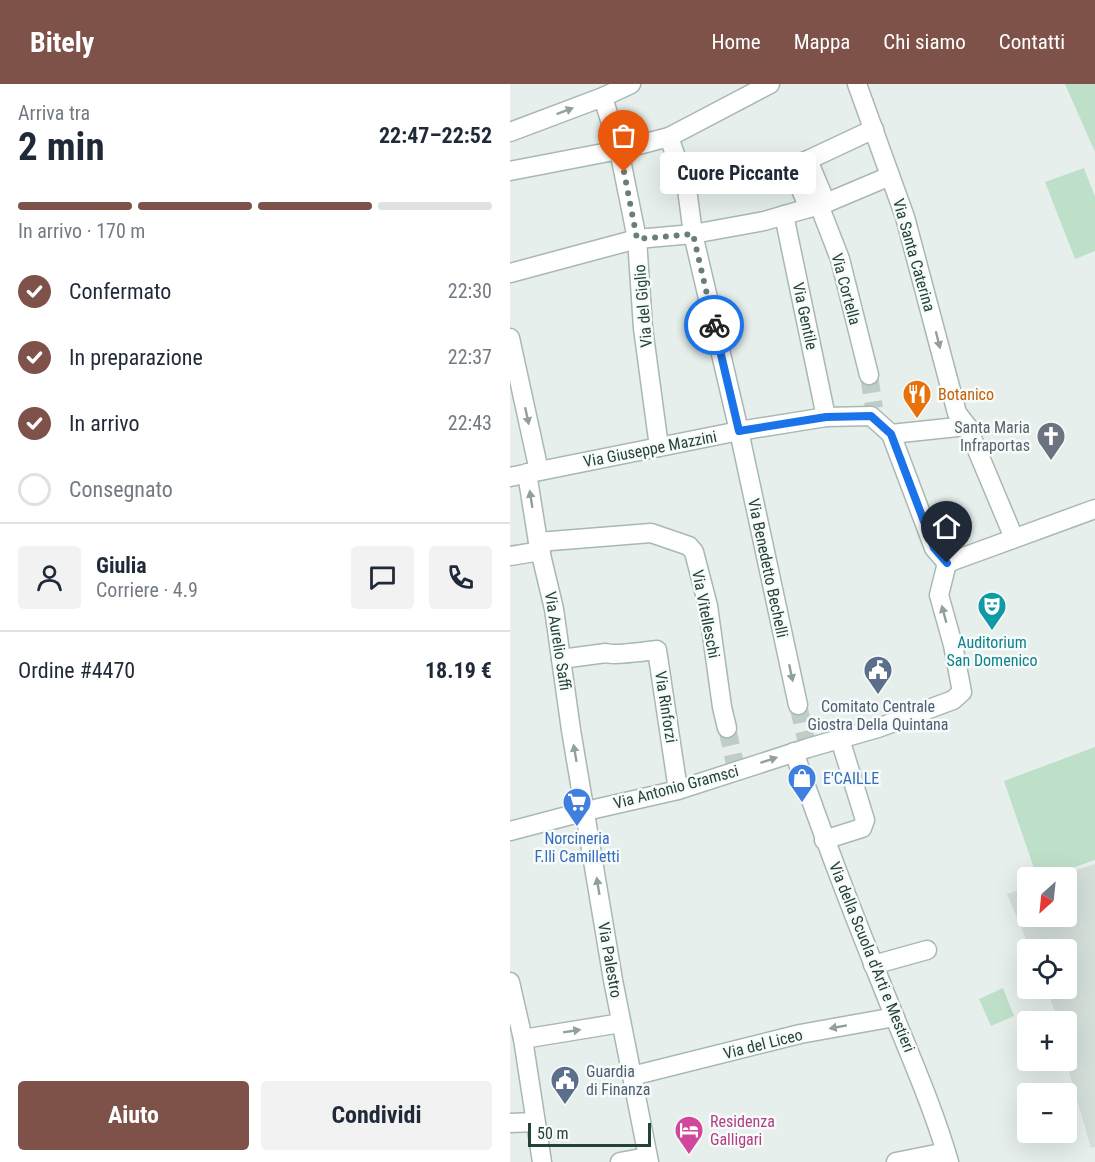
<!DOCTYPE html>
<html lang="it">
<meta charset="utf-8">
<style>
body{margin:0;font-family:"Roboto Condensed",sans-serif;background:#f2f2f3;color:#1f2937;height:100vh;display:flex;flex-direction:column;font-size:22px;white-space:nowrap}
*{box-sizing:border-box;margin:0}
p{font-size:20px;color:#747a83}
.icon{flex:none;width:33px;height:33px;fill:none;stroke:currentColor;stroke-width:2;stroke-linecap:round;stroke-linejoin:round}
.map{position:relative;flex:1;overflow:hidden}
.sheet{display:flex;flex-direction:column;background:#fff;width:510px}
.sheet>*{flex:none}
.needle{width:39px;rotate:207deg}
.controls{position:absolute;left:507px;top:783px;display:grid;gap:12px}
.controls a{display:grid;place-items:center;width:60px;height:60px;border-radius:6px;background:#fff;box-shadow:0 6px 24px #0002;font-size:30px}
.scale{position:absolute;left:18px;bottom:15px;width:123px;box-sizing:border-box;padding-left:6px;border:3px solid #24423a;border-top:0;font-size:16px;line-height:21px;white-space:nowrap;color:#24423a;-webkit-text-stroke:4px #f7fbf9;paint-order:stroke}
.pin{position:absolute;display:grid;place-items:center;width:51px;height:51px;color:#fff;margin:-62px -26px;border-radius:50% 50% 50% 0;rotate:-45deg;box-shadow:0 0 6px #0007}
.pin .icon{rotate:45deg}
.courier{position:absolute;display:grid;place-items:center;width:60px;height:60px;margin:-30px;border:4px solid #1a73e8;border-radius:50%;background:#fff;color:#222;box-shadow:0 2px 8px #0007}
.bubble{position:absolute;height:42px;border-radius:6px;background:#fff;box-shadow:0 6px 24px #0002;font-size:20px;font-weight:700;line-height:42px;text-align:center}
.headline em{font-style:normal;font-weight:700}
.headline div{display:flex;flex-direction:column-reverse}
.headline{display:flex;align-items:center;justify-content:space-between;height:102px;padding:0 18px}
h1{font-size:39px;font-weight:700;line-height:45px}
.bar{display:grid;grid-template-columns:repeat(4,1fr);gap:9px 6px;align-content:center;height:72px;padding:0 18px}
.bar i{height:8px;border-radius:4px;background:#e0e1e3}
.bar .selected{background:#7e5249}
.bar p{grid-column:span 4}
.line{display:flex;align-items:center;gap:15px;padding:0 18px;border-top:2px solid #e0e1e3}
.line div{flex:1}
.round{display:grid;place-items:center;flex:none;width:63px;height:63px;border-radius:6px;background:#f2f2f3}
ol{padding:0 18px;list-style:none}
li{display:flex;align-items:center;gap:18px;height:66px}
li p{margin-inline-start:auto}
li .icon{padding:6px;border-radius:50%;background:#7e5249;color:#fff;stroke-width:4}
li:last-child{color:#747a83}
li i{width:33px;height:33px;border:3px solid #e0e1e3;border-radius:50%}
.action{display:flex;gap:12px;margin-top:auto;padding:12px 18px}
.action a{flex:1;height:69px;border-radius:6px;background:#7e5249;color:#fff;font-size:24px;font-weight:700;line-height:69px;text-align:center}
.action a+a{background:#f2f2f3;color:#1f2937}
header{display:flex;align-items:center;gap:36px;box-sizing:border-box;height:84px;padding:0 30px;background:#7e5249;color:#fff}
header strong{font-size:28px}
nav{display:flex;gap:33px;margin-inline-start:auto;font-size:21px}
main{display:flex;flex:1;min-height:0}
.map>svg:first-child{display:block}
.built{fill:#d4dfda}
.green{fill:#bfe0c8}
.lines{fill:none;stroke-linecap:round;stroke-linejoin:round}
.minor-tunnel{stroke:#bfccc8;stroke-width:18;stroke-dasharray:18 9;stroke-linecap:butt}
.minor-casing{stroke:#a8b8b2;stroke-width:21}
.minor{stroke:#fff;stroke-width:18}
.oneway{fill:#92a09c}
.done{stroke:#687f78;stroke-width:6;stroke-dasharray:0 10.8}
.route{stroke:#1a73e8;stroke-width:8}
.labels{text-anchor:middle;dominant-baseline:central;stroke-width:5;stroke-linejoin:round;paint-order:stroke}
.street-label{font-size:16px;fill:#24423a;stroke:#f7fbf9}
.food-label{font-size:16px;fill:#c56008;stroke:#f7fbf9;text-anchor:start}
.worship-label{font-size:16px;fill:#5b616d;stroke:#f7fbf9;text-anchor:end}
.culture-label{font-size:16px;fill:#0d838f;stroke:#f7fbf9}
.service-label{font-size:16px;fill:#4e5e75;stroke:#f7fbf9}
.shop-label{font-size:16px;fill:#366cbe;stroke:#f7fbf9;text-anchor:start}
.hotel-label{font-size:16px;fill:#b23c85;stroke:#f7fbf9;text-anchor:start}
</style>
<header>
<strong>Bitely</strong>
<nav><a>Home</a><a>Mappa</a><a>Chi siamo</a><a>Contatti</a></nav>
</header>
<main>
<section class="sheet">
<div class="headline"><div><h1>2 min</h1><p>Arriva tra</p></div><em>22:47–22:52</em></div>
<div class="bar"><i class="selected"></i><i class="selected"></i><i class="selected"></i><i></i><p>In arrivo · 170 m</p></div>
<ol>
<li><svg class="icon" aria-label="check" viewBox="0 0 24 24"><path d="M5 12l5 5 9-10"/></svg>Confermato<p>22:30</p></li>
<li><svg class="icon" aria-label="check" viewBox="0 0 24 24"><path d="M5 12l5 5 9-10"/></svg>In preparazione<p>22:37</p></li>
<li><svg class="icon" aria-label="check" viewBox="0 0 24 24"><path d="M5 12l5 5 9-10"/></svg>In arrivo<p>22:43</p></li>
<li><i></i>Consegnato</li>
</ol>
<div class="line" style="height:108px"><a class="round"><svg class="icon" aria-label="person" viewBox="0 0 24 24"><circle cx="12" cy="8" r="4"/><path d="M4 21q1-7 8-7t8 7"/></svg></a><div><b>Giulia</b><p>Corriere · 4.9</p></div><a class="round"><svg class="icon" aria-label="chat" viewBox="0 0 24 24"><path d="M4 5h16v11H9l-5 4z"/></svg></a><a class="round"><svg class="icon" aria-label="phone" viewBox="0 0 24 24"><path d="M5 4h4l2 5-3 2q2 4 5 5l2-3 5 2v4C11 20 4 13 5 4z"/></svg></a></div>
<div class="line" style="height:78px"><div>Ordine #4470</div><b>18.19 €</b></div>
<div class="action"><a>Aiuto</a><a>Condividi</a></div>
</section>
<div class="map">
<svg width="585" height="1078" viewBox="0 0 585 1078">
<rect width="100%" height="100%" fill="#e6efeb"/>
<path class="built" d="M585 780V1063L581 1064 559 988 568 984 557 956 556 938 549 937 536 905 556 904V866L520 865 497 810 517 803 518 832H556V794L545 793Z"/>
<g class="green">
<path d="M555 0H585V68Z"/>
<path d="M574 84 585 113V167L565 175 535 98Z"/>
<path d="M585 663V776L536 793H527L494 697Z"/>
<path d="M493 904 504 932 481 942 469 915Z"/>
</g>
<g class="lines">
<g class="minor-tunnel">
<path d="M359 291 364 324"/>
<path d="M288 621 297 659"/>
<path d="M217 644 225 680"/>
</g>
<g class="minor-casing">
<g id="minor">
<path d="M347 0 395 133 447 329 457 342 504 454"/>
<path d="M93 13 109 66 127 155 133 244 149 363"/>
<path d="M0 48 93 13 121 0"/>
<path d="M159 53 177 105 183 150 229 347 288 621"/>
<path d="M298 76 364 45"/>
<path d="M0 87 109 66 159 53 260 0"/>
<path d="M309 121 330 175 359 291"/>
<path d="M299 124 281 83 298 76 316 119"/>
<path d="M274 131 316 333"/>
<path d="M0 189 127 155 183 150 254 137 316 119 380 92"/>
<path d="M0 254 29 387"/>
<path d="M457 342 381 350 424 464 437 479 585 425"/>
<path d="M17 389 28 458 44 525 61 646 103 896 139 1078"/>
<path d="M0 393 229 347 316 333 361 332 381 350"/>
<path d="M28 458 141 449 179 462 184 468 198 522 212 623 217 644"/>
<path d="M0 472 31 467"/>
<path d="M51 575 96 569C104 572 136 567 147 566L168 706"/>
<path d="M284 668C311 746 340 822 371 899 394 958 421 1016 439 1078"/>
<path d="M0 747 76 727 168 706 298 664 368 644 443 616 452 608 443 561 429 511 437 479"/>
<path d="M314 756 352 744 355 736 330 655"/>
<path d="M363 881 417 866"/>
<path d="M0 898 13 955 32 1078"/>
<path d="M13 955 111 939"/>
<path d="M122 992 290 950 385 933"/>
<path d="M0 1039 25 1038"/>
<path d="M110 1078 137 1073"/>
<path d="M386 1078 436 1068"/>
</g>
</g>
<use href="#minor" class="minor"/>
</g>
<defs><path id="oneway-solid" d="M-6-.8H1V-3.2L6.5 0L1 3.2V.8H-6Z" transform="scale(1.5)"/></defs>
<g class="oneway">
<use href="#oneway-solid" transform="translate(55 27) rotate(-21)"/>
<use href="#oneway-solid" transform="translate(428 256) rotate(76)"/>
<use href="#oneway-solid" transform="translate(17 332) rotate(78)"/>
<use href="#oneway-solid" transform="translate(21 415) rotate(-99)"/>
<use href="#oneway-solid" transform="translate(434 530) rotate(-105)"/>
<use href="#oneway-solid" transform="translate(281 589) rotate(78)"/>
<use href="#oneway-solid" transform="translate(65 669) rotate(-100)"/>
<use href="#oneway-solid" transform="translate(259 676) rotate(-18)"/>
<use href="#oneway-solid" transform="translate(88 802) rotate(-99)"/>
<use href="#oneway-solid" transform="translate(328 943) rotate(170)"/>
<use href="#oneway-solid" transform="translate(62 947) rotate(-9)"/>
</g>
<g class="lines">
<path class="done" d="M114 88 127 155 183 150 204 241"/>
<path class="route" d="M204 241 229 347 316 333 361 332 381 350 424 464 437 479"/>
</g>
<defs>
<g id="restaurant-pin" transform="scale(1.5)"><path d="M0 17L-7.5 6A9.5 9.5 0 1 1 7.5 6Z" fill="#e8710a" stroke="#f7fbf9"/><path d="M-5-6h1v4h1v-4h1v4h1v-4h1v5L-1.5 .5V6h-2V.5L-5-1ZM5-6V6H3V1.5H1.5Q1.5-4 5-6Z" fill="#fff"/></g>
<g id="church-pin" transform="scale(1.5)"><path d="M0 17L-7.5 6A9.5 9.5 0 1 1 7.5 6Z" fill="#6b7280" stroke="#f7fbf9"/><path d="M-1.2-6h2.4v3.5h3.3v2.4h-3.3V6h-2.4V-.1h-3.3v-2.4h3.3Z" fill="#fff"/></g>
<g id="theatre-pin" transform="scale(1.5)"><path d="M0 17L-7.5 6A9.5 9.5 0 1 1 7.5 6Z" fill="#0f9aa8" stroke="#f7fbf9"/><path d="M-5-5.5Q0-4 5-5.5V0Q5 5 0 6Q-5 5-5 0ZM-3.3-2.5H-1v1.5H-3.3ZM1-2.5H3.3v1.5H1ZM-2.8 1Q0 5.5 2.8 1Z" fill="#fff"/></g>
<g id="civic-pin" transform="scale(1.5)"><path d="M0 17L-7.5 6A9.5 9.5 0 1 1 7.5 6Z" fill="#5c6f8a" stroke="#f7fbf9"/><path d="M-.6-6.5H3V-4.5H.6V-3L4-1V1h2V6H-6V1h2V-1L-.6-3ZM-1.2 2.5V6h2.4V2.5Z" fill="#fff"/></g>
<g id="shop-pin" transform="scale(1.5)"><path d="M0 17L-7.5 6A9.5 9.5 0 1 1 7.5 6Z" fill="#3f7fe0" stroke="#f7fbf9"/><path d="M-5-2.5h2.3a2.7 3.5 0 0 1 5.4 0H5L5.5 6h-11ZM-1.5-2.5h3a1.5 2.3 0 0 0-3 0Z" fill="#fff"/></g>
<g id="supermarket-pin" transform="scale(1.5)"><path d="M0 17L-7.5 6A9.5 9.5 0 1 1 7.5 6Z" fill="#3f7fe0" stroke="#f7fbf9"/><path d="M-6-5.5h2.5l.6 2H6L4.5 2H-2.5L-4.4-4H-6ZM-1.5 3.2a1.3 1.3 0 1 0 .1 0ZM3 3.2a1.3 1.3 0 1 0 .1 0Z" fill="#fff"/></g>
<g id="hotel-pin" transform="scale(1.5)"><path d="M0 17L-7.5 6A9.5 9.5 0 1 1 7.5 6Z" fill="#d1479c" stroke="#f7fbf9"/><path d="M-6-4.5h1.5V1H6V5H4.5V3h-9V5H-6ZM-4 0a1.8 1.8 0 1 1 3.6 0ZM.5 0V-2.5h3Q6-2.5 6 0Z" fill="#fff"/></g>
</defs>
<g fill-rule="evenodd">
<use href="#restaurant-pin" x="407" y="310"/>
<use href="#church-pin" x="541" y="352"/>
<use href="#theatre-pin" x="482" y="522"/>
<use href="#civic-pin" x="368" y="586"/>
<use href="#shop-pin" x="292" y="694"/>
<use href="#supermarket-pin" x="67" y="718"/>
<use href="#civic-pin" x="55" y="996"/>
<use href="#hotel-pin" x="179" y="1046"/>
</g>
<g class="labels">
<g class="street-label">
<text transform="translate(404 171) rotate(74)">Via Santa Caterina</text>
<text transform="translate(336 205) rotate(75)">Via Cortella</text>
<text transform="translate(133 222) rotate(-95)">Via del Giglio</text>
<text transform="translate(295 232) rotate(78)">Via Gentile</text>
<text transform="translate(140 365) rotate(-11)">Via Giuseppe Mazzini</text>
<text transform="translate(258 484) rotate(78)">Via Benedetto Bechelli</text>
<text transform="translate(196 530) rotate(79)">Via Vitelleschi</text>
<text transform="translate(48 557) rotate(81)">Via Aurelio Saffi</text>
<text transform="translate(156 623) rotate(81)">Via Rinforzi</text>
<text transform="translate(166 703) rotate(-15)">Via Antonio Gramsci</text>
<text transform="translate(362 873) rotate(68)">Via della Scuola d'Arti e Mestieri</text>
<text transform="translate(100 876) rotate(80)">Via Palestro</text>
<text transform="translate(253 960) rotate(-14)">Via del Liceo</text>
</g>
<g class="food-label">
<text x="428" y="310">Botanico</text>
</g>
<g class="worship-label">
<text x="520" y="343">Santa Maria<tspan x="520" dy="18">Infraportas</tspan></text>
</g>
<g class="culture-label">
<text x="482" y="558">Auditorium<tspan x="482" dy="18">San Domenico</tspan></text>
</g>
<g class="service-label">
<text x="368" y="622">Comitato Centrale<tspan x="368" dy="18">Giostra Della Quintana</tspan></text>
<text x="76" y="987" text-anchor="start">Guardia<tspan x="76" dy="18">di Finanza</tspan></text>
</g>
<g class="shop-label">
<text x="313" y="694">E'CAILLE</text>
<text x="67" y="754" text-anchor="middle">Norcineria<tspan x="67" dy="18">F.lli Camilletti</tspan></text>
</g>
<g class="hotel-label">
<text x="200" y="1037">Residenza<tspan x="200" dy="18">Galligari</tspan></text>
</g>
</g>
</svg>
<div class="controls">
<a><svg class="needle" viewBox="-14 -14 28 28"><path d="M0-13l5 13h-10z" fill="#e53935"/><path d="M0 13l5-13h-10z" fill="#747a83"/></svg></a>
<a><svg class="icon" aria-label="locate" viewBox="0 0 24 24"><circle cx="12" cy="12" r="6"/><path d="M12 2v4M12 18v4M2 12h4M18 12h4"/></svg></a>
<a>+</a>
<a>−</a>
</div>
<div class="scale">50 m</div>
<div class="pin" style="left:114px;top:88px;background:#ea580c"><svg class="icon" aria-label="bag" viewBox="0 0 24 24"><path d="M5 8h14l-1 12H6zM9 8a3 3 0 0 1 6 0"/></svg></div>
<div class="pin" style="left:437px;top:479px;background:#1f2937"><svg class="icon" aria-label="home" viewBox="0 0 24 24"><path d="M3 11l9-7 9 7M6 9v11h12V9"/></svg></div>
<div class="courier" style="left:204px;top:241px"><svg class="icon" aria-label="bike" viewBox="0 0 24 24"><circle cx="6" cy="16" r="4"/><circle cx="18" cy="16" r="4"/><path d="M6 16l4-8h5l3 8M10 8l3 8H6M13 5h3"/></svg></div>
<div class="bubble" style="left:150px;top:68px;width:156px">Cuore Piccante</div>
</div>
</main>
